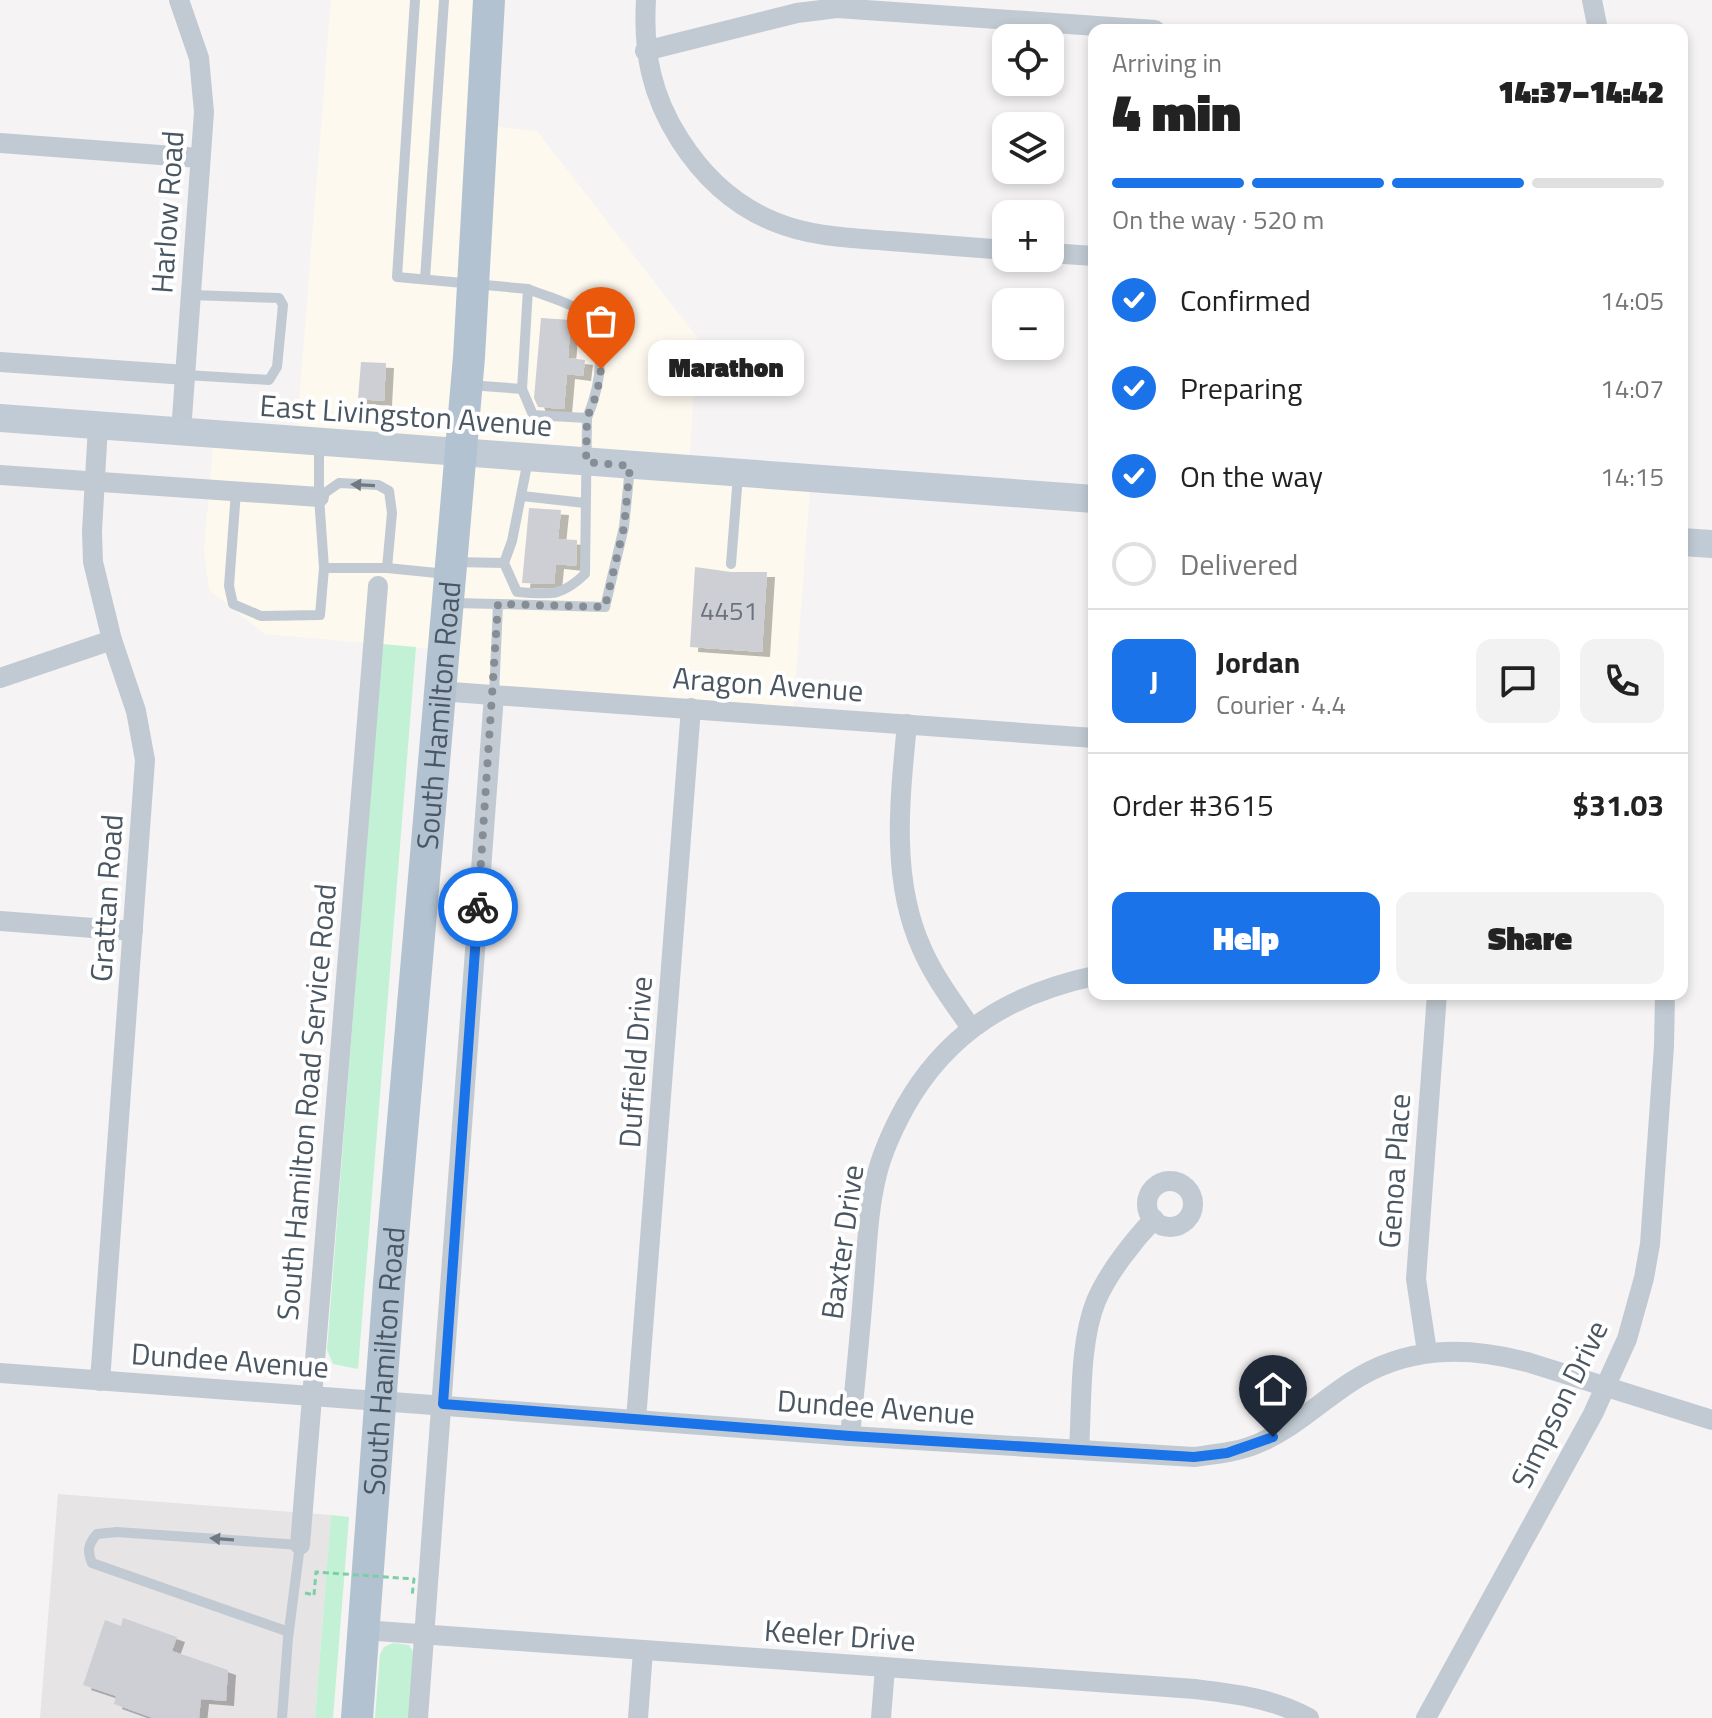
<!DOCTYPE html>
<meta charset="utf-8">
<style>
body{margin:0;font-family:"Titillium Web",sans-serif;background:#f2f2f2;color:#222;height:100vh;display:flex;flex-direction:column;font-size:30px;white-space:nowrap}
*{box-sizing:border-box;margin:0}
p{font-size:26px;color:#767676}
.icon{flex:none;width:44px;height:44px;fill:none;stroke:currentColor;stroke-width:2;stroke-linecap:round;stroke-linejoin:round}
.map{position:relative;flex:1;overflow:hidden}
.panel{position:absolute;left:1088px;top:24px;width:600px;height:976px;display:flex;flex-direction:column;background:#fff;border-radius:16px;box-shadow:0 4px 12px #0003}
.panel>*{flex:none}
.buttons{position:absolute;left:992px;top:24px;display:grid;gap:16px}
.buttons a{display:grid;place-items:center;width:72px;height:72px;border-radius:16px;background:#fff;box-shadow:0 4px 12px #0003;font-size:40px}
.pin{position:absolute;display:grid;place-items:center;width:68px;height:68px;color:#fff;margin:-82px -34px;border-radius:50% 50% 50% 0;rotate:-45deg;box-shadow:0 0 8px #0007}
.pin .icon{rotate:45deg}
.courier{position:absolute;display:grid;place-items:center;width:80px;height:80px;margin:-40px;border:6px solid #1a73e8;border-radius:50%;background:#fff;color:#222;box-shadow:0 2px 10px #0007}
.bubble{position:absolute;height:56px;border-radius:16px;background:#fff;box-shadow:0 4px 12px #0003;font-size:26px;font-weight:800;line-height:56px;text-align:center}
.overview em{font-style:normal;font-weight:800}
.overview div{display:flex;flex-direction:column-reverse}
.overview{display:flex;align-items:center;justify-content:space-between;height:136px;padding:0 24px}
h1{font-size:52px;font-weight:800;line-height:60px}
.bar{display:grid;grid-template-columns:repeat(4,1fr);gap:12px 8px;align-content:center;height:96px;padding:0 24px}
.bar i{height:10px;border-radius:6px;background:#e0e0e0}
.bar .active{background:#1a73e8}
.bar p{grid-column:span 4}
.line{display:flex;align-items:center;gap:20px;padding:0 24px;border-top:2px solid #e0e0e0}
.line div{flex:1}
.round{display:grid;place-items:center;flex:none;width:84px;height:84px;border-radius:16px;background:#f2f2f2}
ol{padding:0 24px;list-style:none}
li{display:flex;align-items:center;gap:24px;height:88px}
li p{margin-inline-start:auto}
li .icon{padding:8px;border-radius:50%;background:#1a73e8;color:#fff;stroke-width:4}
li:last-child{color:#767676}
li i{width:44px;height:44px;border:4px solid #e0e0e0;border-radius:50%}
.cta{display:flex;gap:16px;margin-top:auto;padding:16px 24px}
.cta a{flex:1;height:92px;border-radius:16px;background:#1a73e8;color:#fff;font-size:32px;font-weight:800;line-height:92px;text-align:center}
.cta a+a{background:#f2f2f2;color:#222}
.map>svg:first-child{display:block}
.commercial{fill:#fdf9ef}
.education{fill:#e6e4e5}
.green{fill:#c3f1d5}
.building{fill:#cdcfd5;filter:url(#shadow)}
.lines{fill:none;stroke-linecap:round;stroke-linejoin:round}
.path{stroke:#7ad0a6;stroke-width:3;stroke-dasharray:6 4;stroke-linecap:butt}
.service{stroke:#c1cad2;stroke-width:10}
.minor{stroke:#c1cad2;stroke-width:20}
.secondary{stroke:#c1cbd6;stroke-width:28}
.primary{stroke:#b3c2d1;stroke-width:32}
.path-bridge{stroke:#7ad0a6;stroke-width:3;stroke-dasharray:6 4;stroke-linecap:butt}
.oneway{fill:#6e7983}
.done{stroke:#868d94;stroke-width:8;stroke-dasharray:0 14.4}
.route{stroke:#1a73e8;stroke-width:10}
.labels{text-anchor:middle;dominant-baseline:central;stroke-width:8;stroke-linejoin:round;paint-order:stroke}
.number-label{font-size:26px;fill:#6b747e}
.street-label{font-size:30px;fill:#4a5661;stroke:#fff}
</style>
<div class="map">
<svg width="1712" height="1718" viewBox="0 0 1712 1718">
<defs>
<filter id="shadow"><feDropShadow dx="8" dy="5" stdDeviation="0" flood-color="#0004"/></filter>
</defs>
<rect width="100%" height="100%" fill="#f5f3f3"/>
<path class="commercial" d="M331 0H492L485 125 537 131 697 337 689 468 811 477 793 715 441 691 444 650 265 634 209 590 204 550 214 436 296 440Z"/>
<path class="education" d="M58 1494 331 1515 315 1718H40Z"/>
<g class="green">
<path d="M382 644 416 647 358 1369 333 1364 327 1350Z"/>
<path d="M331 1515 349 1517 333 1718H315Z"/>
<path d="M393 1643 409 1645 414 1653 409 1718H375L380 1654 384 1647Z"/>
</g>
<g class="building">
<path d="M541 318 571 320 568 358 585 360 583 376 567 374 564 409 538 407 534 398Z"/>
<path d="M361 362 386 363 384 401 358 399Z"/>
<path d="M529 508 561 510 558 539 577 540 576 566 556 564 554 584 522 583Z"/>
<path d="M695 567 731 572H767L762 652 690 647Z"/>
<path d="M123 1618 177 1637 172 1651 228 1670 226 1701 201 1699 199 1718H153L114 1704 116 1696 83 1685 105 1620 121 1626Z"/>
</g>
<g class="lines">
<path class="path" d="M305 1593 314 1595"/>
<g class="service">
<path d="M415 0 397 277 528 289 522 389 469 385"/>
<path d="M425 279 444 0"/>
<path d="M528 289C544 296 567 301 580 311 611 335 600 387 587 418"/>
<path d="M186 375 269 380 277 367 283 305 279 298 191 295"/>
<path d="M319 443V497L324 568H387L447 574"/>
<path d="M236 491 229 586 233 604 261 616 320 615 324 568"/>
<path d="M522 496 585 503"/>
<path d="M319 497 339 483 378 485 389 491 392 513 387 568"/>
<path d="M454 562 504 563 512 541 528 460"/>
<path d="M504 563 517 592C549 594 560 598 585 574L587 418 533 415 522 389"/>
<path d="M731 564 738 475"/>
<path d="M452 603 498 604 494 695"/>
<path d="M498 604 605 607 624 527 630 467"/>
<path d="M282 1718 288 1638 300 1545 117 1532 97 1534C88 1544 87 1551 92 1563L289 1632"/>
</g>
<g class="minor">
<path d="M179 0 199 58 204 112 181 432"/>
<path d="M646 0C643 52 651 95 680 140 703 176 735 206 775 222 811 237 852 238 890 241 929 244 967 247 1006 250"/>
<path d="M1592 0 1598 30"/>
<path d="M645 51 797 13 837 8 1155 30"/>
<path d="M0 143 200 158"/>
<path d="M1050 253 1094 256"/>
<path d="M0 362 186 375"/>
<path d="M98 426 92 531 93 562 112 640 136 711 145 760 100 1381"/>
<path d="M0 475 319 497"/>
<path d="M0 678 112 640"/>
<path d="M438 691 1094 738"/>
<path d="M907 724C900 798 890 879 922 949 934 977 954 1003 971 1028"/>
<path d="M0 921 133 931"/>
<circle cx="1170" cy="1204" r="23"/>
<path d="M1427 1352 1416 1279 1437 994"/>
<path d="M0 1373 850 1436 1194 1457C1216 1454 1239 1452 1259 1443 1294 1428 1320 1402 1351 1382 1406 1346 1465 1346 1527 1362L1712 1420"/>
<path d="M636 1420 691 708"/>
<path d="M850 1436C855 1385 860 1334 864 1283 867 1247 868 1210 877 1174 883 1150 893 1129 905 1107 948 1031 1011 994 1094 976"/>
<path d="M1079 1450C1082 1404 1079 1343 1096 1301 1108 1273 1133 1241 1154 1219"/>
<path d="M300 1545 378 586"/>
<path d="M363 1630 1195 1689C1236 1694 1272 1698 1309 1718"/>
<path d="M418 1718 494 695"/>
<path d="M638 1718 643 1651"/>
<path d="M881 1718 885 1668"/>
<path d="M1426 1718 1593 1414 1627 1339 1644 1278 1650 1244 1664 1046 1665 994"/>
</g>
<g class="secondary">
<path d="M0 418 1094 499"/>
<path d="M1682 542 1712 544"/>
</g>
<path class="primary" id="s1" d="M357 1718 389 1283 469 357 489 0"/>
<path class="path-bridge" d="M314 1595 316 1572 414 1579 412 1596"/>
</g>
<defs><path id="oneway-solid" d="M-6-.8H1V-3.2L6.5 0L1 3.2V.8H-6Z" transform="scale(2)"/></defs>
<g class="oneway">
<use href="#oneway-solid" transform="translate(363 485) rotate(-177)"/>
<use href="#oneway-solid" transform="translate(222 1539) rotate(-176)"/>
</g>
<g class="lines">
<path class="done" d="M478 907 498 604 605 607 624 527 630 466 586 462 587 418 597 393 601 369"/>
<path class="route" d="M478 907 443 1404 850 1436 1194 1457 1227 1453 1273 1437"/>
</g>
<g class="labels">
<g class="number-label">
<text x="729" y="610">4451</text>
</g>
<g class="street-label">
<text transform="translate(167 212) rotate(-86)">Harlow Road</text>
<text transform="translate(406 415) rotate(4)">East Livingston Avenue</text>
<text transform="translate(768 684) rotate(4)">Aragon Avenue</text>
<text stroke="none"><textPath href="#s1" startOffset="1006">South Hamilton Road</textPath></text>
<text transform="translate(106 898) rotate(-86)">Grattan Road</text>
<text transform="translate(635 1062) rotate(-86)">Duffield Drive</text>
<text transform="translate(306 1102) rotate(-85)">South Hamilton Road Service Road</text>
<text transform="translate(1394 1171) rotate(-86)">Genoa Place</text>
<text transform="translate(842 1242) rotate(-82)">Baxter Drive</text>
<text transform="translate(230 1360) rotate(4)">Dundee Avenue</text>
<text stroke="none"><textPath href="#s1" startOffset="358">South Hamilton Road</textPath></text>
<text transform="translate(1559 1404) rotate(-64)">Simpson Drive</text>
<text transform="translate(876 1407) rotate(4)">Dundee Avenue</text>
<text transform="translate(840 1635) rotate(4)">Keeler Drive</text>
</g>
</g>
</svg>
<div class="buttons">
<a><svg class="icon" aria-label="locate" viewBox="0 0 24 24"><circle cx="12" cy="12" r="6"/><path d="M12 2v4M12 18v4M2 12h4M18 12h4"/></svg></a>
<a><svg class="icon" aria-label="layers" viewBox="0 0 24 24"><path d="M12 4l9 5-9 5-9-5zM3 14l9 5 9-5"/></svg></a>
<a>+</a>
<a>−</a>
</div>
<div class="pin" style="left:601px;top:369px;background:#ea580c"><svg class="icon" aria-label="bag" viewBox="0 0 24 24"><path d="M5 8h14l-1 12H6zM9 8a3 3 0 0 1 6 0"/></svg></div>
<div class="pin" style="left:1273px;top:1437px;background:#1f2937"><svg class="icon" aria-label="home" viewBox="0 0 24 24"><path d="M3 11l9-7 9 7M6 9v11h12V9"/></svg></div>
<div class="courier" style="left:478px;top:907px"><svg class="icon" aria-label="bike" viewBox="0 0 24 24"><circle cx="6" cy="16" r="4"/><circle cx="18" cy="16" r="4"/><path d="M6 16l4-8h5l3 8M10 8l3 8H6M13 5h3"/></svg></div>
<div class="bubble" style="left:648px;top:340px;width:156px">Marathon</div>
<section class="panel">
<div class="overview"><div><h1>4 min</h1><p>Arriving in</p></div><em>14:37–14:42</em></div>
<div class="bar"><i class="active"></i><i class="active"></i><i class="active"></i><i></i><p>On the way · 520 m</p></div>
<ol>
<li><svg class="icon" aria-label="check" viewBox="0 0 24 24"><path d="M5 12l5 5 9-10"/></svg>Confirmed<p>14:05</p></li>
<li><svg class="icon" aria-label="check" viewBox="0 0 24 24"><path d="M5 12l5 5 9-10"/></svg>Preparing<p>14:07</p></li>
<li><svg class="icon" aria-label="check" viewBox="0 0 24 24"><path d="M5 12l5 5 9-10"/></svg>On the way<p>14:15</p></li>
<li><i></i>Delivered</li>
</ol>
<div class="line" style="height:144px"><b class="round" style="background:#1a73e8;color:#fff">J</b><div><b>Jordan</b><p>Courier · 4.4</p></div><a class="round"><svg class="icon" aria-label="chat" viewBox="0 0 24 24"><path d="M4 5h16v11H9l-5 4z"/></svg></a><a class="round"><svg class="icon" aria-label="phone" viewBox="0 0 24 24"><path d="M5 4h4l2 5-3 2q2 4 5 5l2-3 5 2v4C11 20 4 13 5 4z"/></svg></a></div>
<div class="line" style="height:104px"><div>Order #3615</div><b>$31.03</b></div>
<div class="cta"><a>Help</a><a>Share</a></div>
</section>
</div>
